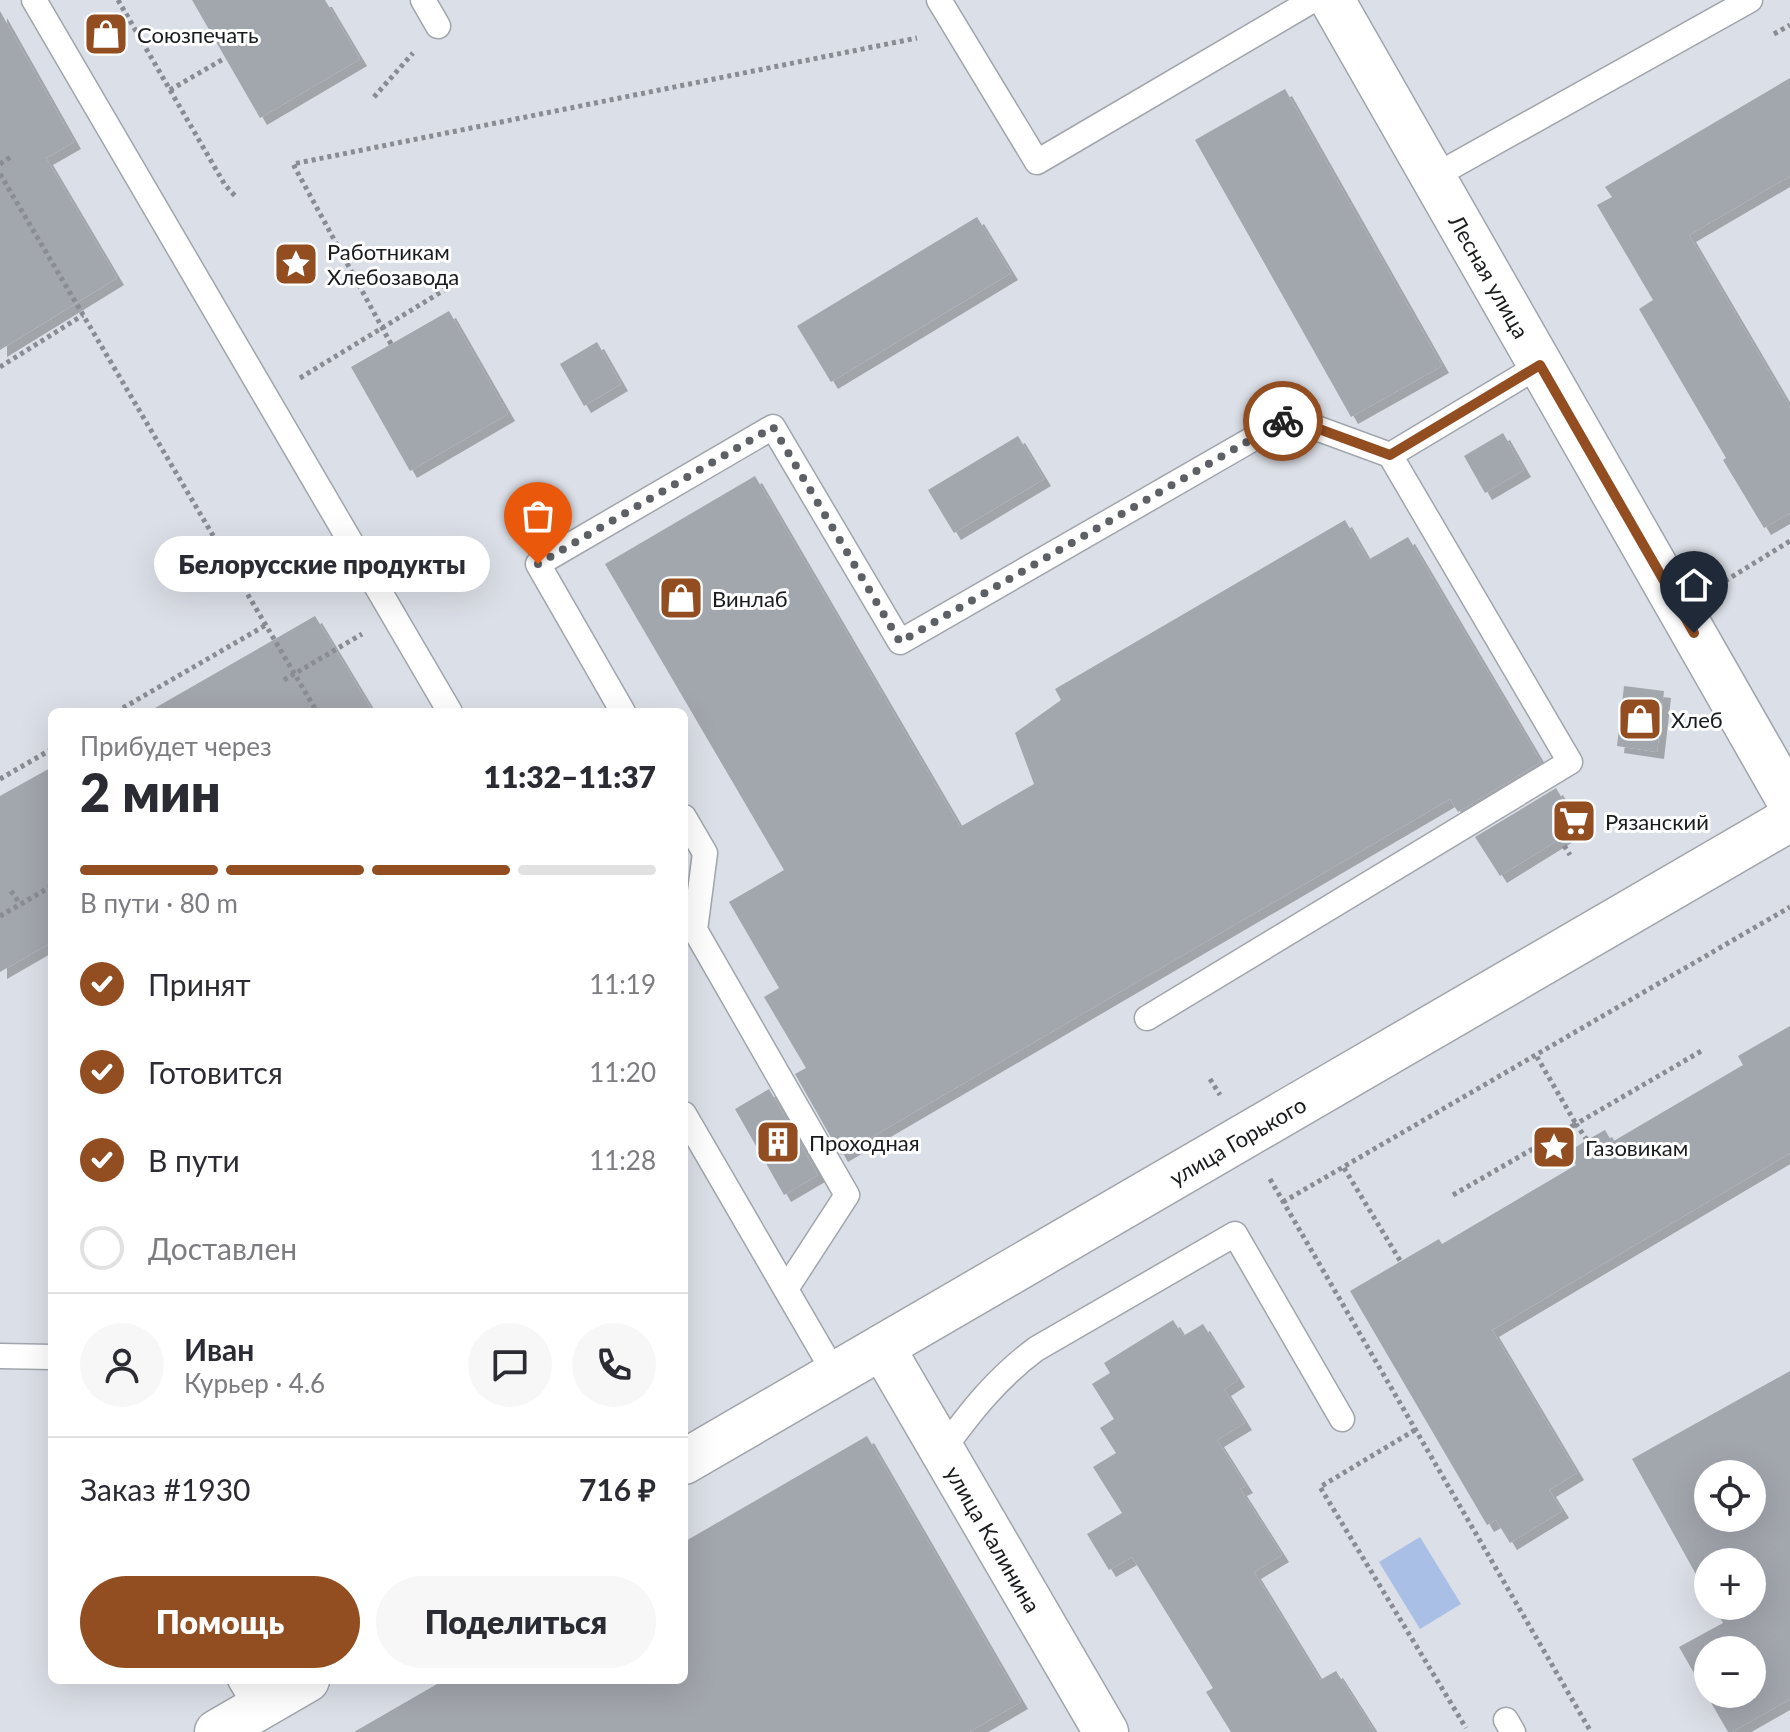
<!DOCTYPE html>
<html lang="ru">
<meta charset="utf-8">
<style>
body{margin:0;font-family:Lato,sans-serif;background:#f7f7f7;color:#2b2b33;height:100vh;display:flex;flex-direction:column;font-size:30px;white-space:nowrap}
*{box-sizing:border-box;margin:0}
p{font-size:26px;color:#7c7c81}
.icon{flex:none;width:44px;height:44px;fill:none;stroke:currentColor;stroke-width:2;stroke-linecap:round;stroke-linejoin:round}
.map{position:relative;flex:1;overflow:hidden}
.details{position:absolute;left:48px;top:708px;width:640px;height:976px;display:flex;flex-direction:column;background:#fff;border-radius:12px;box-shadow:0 8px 32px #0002}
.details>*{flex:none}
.controls{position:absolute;left:1694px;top:1460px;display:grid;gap:16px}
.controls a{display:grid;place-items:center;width:72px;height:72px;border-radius:50%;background:#fff;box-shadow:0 8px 32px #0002;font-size:40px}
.pin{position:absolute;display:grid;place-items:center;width:68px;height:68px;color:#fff;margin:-82px -34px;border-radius:50% 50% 50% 0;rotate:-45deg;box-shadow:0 0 8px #0007}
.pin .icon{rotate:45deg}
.courier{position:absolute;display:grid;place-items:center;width:80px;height:80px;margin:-40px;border:6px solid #924e21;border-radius:50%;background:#fff;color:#222;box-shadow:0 2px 10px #0007}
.bubble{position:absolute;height:56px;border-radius:28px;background:#fff;box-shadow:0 8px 32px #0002;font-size:26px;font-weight:800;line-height:56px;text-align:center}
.summary em{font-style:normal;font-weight:800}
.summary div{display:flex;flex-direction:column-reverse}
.summary{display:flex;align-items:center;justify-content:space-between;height:136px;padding:0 32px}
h1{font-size:52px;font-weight:800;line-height:60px}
.bar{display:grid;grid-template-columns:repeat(4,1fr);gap:12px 8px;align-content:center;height:96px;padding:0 32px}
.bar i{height:10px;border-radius:6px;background:#e1e1e2}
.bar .current{background:#924e21}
.bar p{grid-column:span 4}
.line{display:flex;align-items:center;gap:20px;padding:0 32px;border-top:2px solid #e1e1e2}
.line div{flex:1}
.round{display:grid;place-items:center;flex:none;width:84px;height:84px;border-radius:42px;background:#f7f7f7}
ol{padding:0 32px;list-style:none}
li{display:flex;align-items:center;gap:24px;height:88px}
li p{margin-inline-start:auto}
li .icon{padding:8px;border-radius:50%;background:#924e21;color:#fff;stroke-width:4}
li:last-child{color:#7c7c81}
li i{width:44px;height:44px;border:4px solid #e1e1e2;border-radius:50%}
.primary-button{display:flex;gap:16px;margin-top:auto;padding:16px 32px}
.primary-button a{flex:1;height:92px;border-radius:48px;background:#924e21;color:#fff;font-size:32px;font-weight:800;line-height:92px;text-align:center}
.primary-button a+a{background:#f7f7f7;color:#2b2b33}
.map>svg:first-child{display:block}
.green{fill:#a9bfe5}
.building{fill:#a2a6ad;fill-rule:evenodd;filter:url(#shadow)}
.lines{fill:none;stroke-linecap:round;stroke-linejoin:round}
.service-casing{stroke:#a1a5ac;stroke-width:27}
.minor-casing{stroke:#a1a5ac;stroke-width:47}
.tertiary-casing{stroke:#a1a5ac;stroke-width:47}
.path{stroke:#898c92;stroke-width:5;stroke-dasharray:4 4;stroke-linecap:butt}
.service{stroke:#fff;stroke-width:24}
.minor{stroke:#fff;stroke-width:44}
.tertiary{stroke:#fff;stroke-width:44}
.done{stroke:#5d6064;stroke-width:8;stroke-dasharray:0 14.4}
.route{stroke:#924e21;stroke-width:10}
.labels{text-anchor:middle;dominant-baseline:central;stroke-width:6;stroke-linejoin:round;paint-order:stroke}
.poi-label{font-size:22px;fill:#191b1d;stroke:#fff;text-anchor:start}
.street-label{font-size:22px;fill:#191b1d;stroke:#fff}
</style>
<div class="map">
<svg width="1790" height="1732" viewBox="0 0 1790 1732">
<defs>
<filter id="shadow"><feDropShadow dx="7" dy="7" stdDeviation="0" flood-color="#0004"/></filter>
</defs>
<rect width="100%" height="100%" fill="#dbdfe7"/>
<path class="green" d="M1420 1537 1461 1604 1420 1629 1379 1562Z"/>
<g class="building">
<path d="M192 0H325L360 59 260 118Z"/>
<path d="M0 11 74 142 46 158 117 278 0 350Z"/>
<path d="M1790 78V176L1689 235 1790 407V513L1764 528 1723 460 1726 458 1639 309 1653 300 1597 205 1612 197 1605 187Z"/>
<path d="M1285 89 1442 366 1351 417 1195 140Z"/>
<path d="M977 217 1011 273 831 382 797 326Z"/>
<path d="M449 311 508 414 410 471 351 367Z"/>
<path d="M597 342 621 384 584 406 560 364Z"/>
<path d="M1503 433 1524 470 1485 493 1464 456Z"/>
<path d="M1018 436 1044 479 954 533 928 490Z"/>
<path d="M755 476 960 827 1034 784 1015 733 1061 700 1055 689 1345 520 1368 560 1408 537 1541 762 1458 812 1450 799 841 1155 795 1074 806 1068 764 997 779 988 729 902 784 870 605 564Z"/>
<path d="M315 616 373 712H148Z"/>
<path d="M1624 686 1664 691 1657 752 1617 746Z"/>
<path d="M52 767V942L0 972V796Z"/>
<path d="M1556 788 1579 827 1500 876 1475 837Z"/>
<path d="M1790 1026V1153L1492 1330 1577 1473 1549 1490 1562 1511 1510 1543 1496 1520 1487 1525 1350 1291 1439 1239 1442 1244 1576 1165 1568 1152 1587 1140 1605 1130 1612 1142 1743 1065 1738 1056Z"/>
<path d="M769 1089 818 1175 784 1195 735 1109Z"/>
<path d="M1173 1320 1183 1336 1203 1324 1238 1380 1224 1389 1245 1423 1217 1440 1246 1486 1240 1489 1282 1555 1254 1572 1320 1680 1336 1671 1375 1732H1231L1206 1692 1213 1688 1132 1557 1109 1570 1087 1534 1122 1513 1093 1467 1116 1453 1100 1428 1114 1419 1092 1384 1110 1373 1104 1363Z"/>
<path d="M1790 1371V1699L1732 1732H1728L1679 1647 1723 1623 1713 1606H1752V1562H1708V1596L1632 1459ZM1708 1474H1752V1518H1708ZM1708 1650H1752V1694H1708Z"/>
<path d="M867 1436 1021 1702 969 1732H354L444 1680H684V1542Z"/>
</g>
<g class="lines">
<g class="service-casing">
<g id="service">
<path d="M34 0 450 712"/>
<path d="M423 0 438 26"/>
<path d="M939 0 1037 162 1313 0"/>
<path d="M1433 177 1750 0"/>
<path d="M623 712 538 564 773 427 900 642 1289 418 1390 455"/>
<path d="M684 817 705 853 695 930 847 1195 786 1289"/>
<path d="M1147 1018 1570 762 1390 455 1540 365"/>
<path d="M684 1114 835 1374"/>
<path d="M0 1356 52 1357"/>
<path d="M942 1451C971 1411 996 1379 1036 1349L1235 1234 1342 1419"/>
<path d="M240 1680 257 1709"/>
<path d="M1506 1720 1513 1732"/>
</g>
</g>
<g class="minor-casing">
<g id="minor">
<path id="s1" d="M882 1347 1106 1732"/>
</g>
</g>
<g class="tertiary-casing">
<g id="tertiary">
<path id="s2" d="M1332 0 1790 802"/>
<path id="s3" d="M684 1462 1790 819"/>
<path d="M217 1732 307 1680"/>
</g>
</g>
<g class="path">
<path d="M118 0 225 185 237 198"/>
<path d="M1774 34 1790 25"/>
<path d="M170 90 225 58"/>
<path d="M374 97 413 53"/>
<path d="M0 164 12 156"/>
<path d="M0 174 317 712"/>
<path d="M391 344 293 164 917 38"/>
<path d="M0 367 83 315"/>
<path d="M300 378 446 289"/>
<path d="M1725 581 1790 541"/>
<path d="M284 680 362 634"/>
<path d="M116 712 266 625"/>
<path d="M0 779 52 749"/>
<path d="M1560 839 1570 855"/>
<path d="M11 891 20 904"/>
<path d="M0 916 52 886"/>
<path d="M1210 1079 1220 1095"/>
<path d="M1587 1140 1576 1124 1703 1050"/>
<path d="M1344 1168 1401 1262"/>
<path d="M1270 1179 1591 1732"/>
<path d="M1453 1195 1576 1124 1537 1057"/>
<path d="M1283 1202 1790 907"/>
<path d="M1415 1430 1320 1487 1466 1728"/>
</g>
<use href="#service" class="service"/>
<use href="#minor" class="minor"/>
<use href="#tertiary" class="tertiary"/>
</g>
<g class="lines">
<path class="done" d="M538 564 773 427 900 642 1283 421"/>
<path class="route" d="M1283 421 1289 418 1390 455 1540 365 1694 633"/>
</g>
<defs>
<g id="shop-square" transform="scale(2.3)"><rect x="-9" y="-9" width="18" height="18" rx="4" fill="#924e21" stroke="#fff"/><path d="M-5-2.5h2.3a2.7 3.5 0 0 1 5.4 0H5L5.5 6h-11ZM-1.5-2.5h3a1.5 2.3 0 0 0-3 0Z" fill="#fff"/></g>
<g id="sight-square" transform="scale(2.3)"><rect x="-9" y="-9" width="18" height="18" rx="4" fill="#924e21" stroke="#fff"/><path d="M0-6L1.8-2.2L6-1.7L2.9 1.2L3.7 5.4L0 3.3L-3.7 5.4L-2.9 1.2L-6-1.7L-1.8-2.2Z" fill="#fff"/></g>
<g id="supermarket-square" transform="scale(2.3)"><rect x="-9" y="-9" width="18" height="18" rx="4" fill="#924e21" stroke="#fff"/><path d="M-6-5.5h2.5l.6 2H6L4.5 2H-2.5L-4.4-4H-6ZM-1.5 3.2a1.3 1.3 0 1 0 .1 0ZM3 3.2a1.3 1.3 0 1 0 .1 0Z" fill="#fff"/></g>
<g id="building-square" transform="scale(2.3)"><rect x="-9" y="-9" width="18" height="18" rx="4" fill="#924e21" stroke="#fff"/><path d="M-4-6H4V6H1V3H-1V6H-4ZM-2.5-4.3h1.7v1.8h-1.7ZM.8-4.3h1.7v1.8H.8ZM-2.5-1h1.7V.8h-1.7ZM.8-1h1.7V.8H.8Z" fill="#fff"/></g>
</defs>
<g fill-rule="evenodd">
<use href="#shop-square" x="106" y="34"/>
<use href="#sight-square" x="296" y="264"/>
<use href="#shop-square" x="681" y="598"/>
<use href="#shop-square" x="1640" y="719"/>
<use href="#supermarket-square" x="1574" y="821"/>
<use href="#building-square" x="778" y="1142"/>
<use href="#sight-square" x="1554" y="1147"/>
</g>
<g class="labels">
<g class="poi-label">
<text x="137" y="34">Союзпечать</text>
<text x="327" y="251">Работникам<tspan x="327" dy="25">Хлебозавода</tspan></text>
<text x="712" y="598">Винлаб</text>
<text x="1671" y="719">Хлеб</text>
<text x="1605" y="821">Рязанский</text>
<text x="809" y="1142">Проходная</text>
<text x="1585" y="1147">Газовикам</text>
</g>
<g class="street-label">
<text stroke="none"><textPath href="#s2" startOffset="318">Лесная улица</textPath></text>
<text stroke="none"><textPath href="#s3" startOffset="640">улица Горького</textPath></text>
<text stroke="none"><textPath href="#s1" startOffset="222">улица Калинина</textPath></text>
</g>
</g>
</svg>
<div class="controls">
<a><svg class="icon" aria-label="locate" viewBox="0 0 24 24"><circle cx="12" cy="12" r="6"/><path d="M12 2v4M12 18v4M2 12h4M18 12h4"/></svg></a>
<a>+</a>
<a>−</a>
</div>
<div class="pin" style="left:538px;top:564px;background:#ea580c"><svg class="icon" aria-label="bag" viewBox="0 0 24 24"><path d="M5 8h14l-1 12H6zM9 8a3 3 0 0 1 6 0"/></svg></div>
<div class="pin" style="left:1694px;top:633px;background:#1f2937"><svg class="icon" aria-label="home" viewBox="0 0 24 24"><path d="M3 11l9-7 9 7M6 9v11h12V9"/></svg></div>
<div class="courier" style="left:1283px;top:421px"><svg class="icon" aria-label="bike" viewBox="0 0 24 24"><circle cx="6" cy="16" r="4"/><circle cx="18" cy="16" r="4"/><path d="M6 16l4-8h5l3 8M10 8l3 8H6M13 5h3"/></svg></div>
<div class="bubble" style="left:154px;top:536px;width:336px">Белорусские продукты</div>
<section class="details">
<div class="summary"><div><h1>2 мин</h1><p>Прибудет через</p></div><em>11:32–11:37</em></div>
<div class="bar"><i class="current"></i><i class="current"></i><i class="current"></i><i></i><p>В пути · 80 m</p></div>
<ol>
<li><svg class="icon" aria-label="check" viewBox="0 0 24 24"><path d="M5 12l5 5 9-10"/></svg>Принят<p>11:19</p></li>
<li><svg class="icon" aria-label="check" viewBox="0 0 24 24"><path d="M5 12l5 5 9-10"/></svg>Готовится<p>11:20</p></li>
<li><svg class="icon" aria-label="check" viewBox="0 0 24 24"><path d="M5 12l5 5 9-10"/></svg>В пути<p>11:28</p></li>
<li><i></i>Доставлен</li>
</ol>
<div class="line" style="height:144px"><a class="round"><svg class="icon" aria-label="person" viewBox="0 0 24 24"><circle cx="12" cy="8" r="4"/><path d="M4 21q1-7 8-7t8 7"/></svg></a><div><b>Иван</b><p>Курьер · 4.6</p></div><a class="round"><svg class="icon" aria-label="chat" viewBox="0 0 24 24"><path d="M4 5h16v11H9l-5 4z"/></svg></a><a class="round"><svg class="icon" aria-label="phone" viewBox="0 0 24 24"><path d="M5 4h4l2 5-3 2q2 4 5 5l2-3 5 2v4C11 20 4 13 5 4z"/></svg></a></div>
<div class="line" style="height:104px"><div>Заказ #1930</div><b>716 ₽</b></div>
<div class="primary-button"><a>Помощь</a><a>Поделиться</a></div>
</section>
</div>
